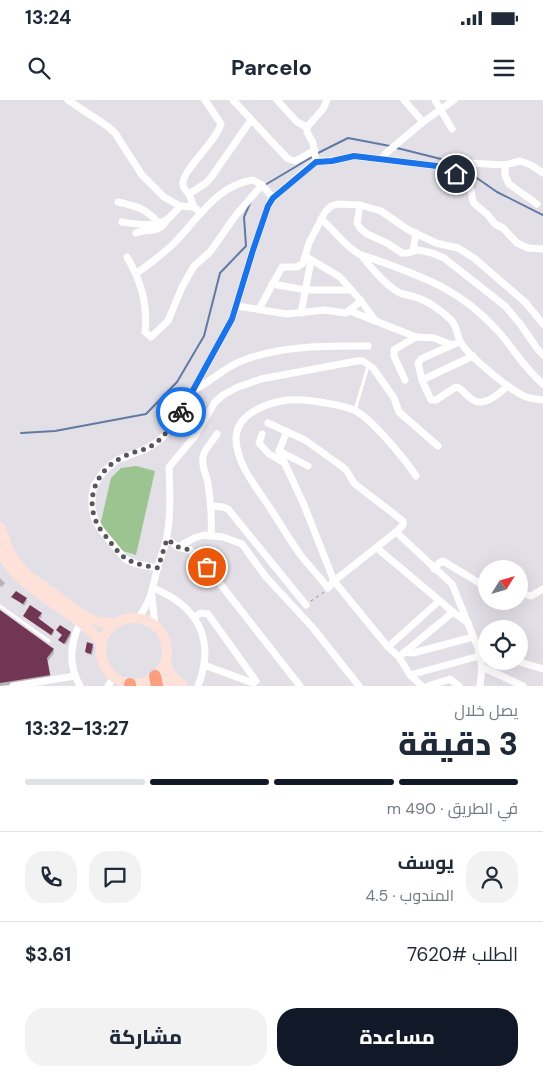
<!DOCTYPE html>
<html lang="ar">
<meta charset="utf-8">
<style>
body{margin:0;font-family:"DM Sans",Cairo,sans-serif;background:#f2f2f3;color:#1f2937;direction:rtl;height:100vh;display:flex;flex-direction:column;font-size:19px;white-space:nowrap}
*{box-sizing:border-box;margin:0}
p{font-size:16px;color:#747a83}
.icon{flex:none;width:28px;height:28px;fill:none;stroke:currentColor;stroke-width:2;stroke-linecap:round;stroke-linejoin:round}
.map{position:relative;height:586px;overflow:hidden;direction:ltr}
.side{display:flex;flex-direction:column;background:#fff;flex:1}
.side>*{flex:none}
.needle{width:32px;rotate:53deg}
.buttons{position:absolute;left:478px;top:460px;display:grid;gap:10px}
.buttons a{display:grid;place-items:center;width:50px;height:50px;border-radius:50%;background:#fff;box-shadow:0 5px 20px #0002;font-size:25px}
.pin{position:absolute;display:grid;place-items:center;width:42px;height:42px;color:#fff;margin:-21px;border:2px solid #fff;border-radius:50%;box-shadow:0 1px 5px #0007}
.courier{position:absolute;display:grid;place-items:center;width:50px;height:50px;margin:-25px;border:4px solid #1a73e8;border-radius:50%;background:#fff;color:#222;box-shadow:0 1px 6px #0007}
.summary em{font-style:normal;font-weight:800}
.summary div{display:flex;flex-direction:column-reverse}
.summary{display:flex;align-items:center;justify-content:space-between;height:85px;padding:0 25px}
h1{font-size:32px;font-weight:800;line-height:38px}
.bar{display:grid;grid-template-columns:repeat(4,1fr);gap:8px 5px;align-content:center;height:60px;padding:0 25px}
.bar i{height:6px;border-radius:4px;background:#e0e1e3}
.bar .selected{background:#111827}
.bar p{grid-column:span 4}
.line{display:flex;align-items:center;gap:12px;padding:0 25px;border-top:1px solid #e0e1e3}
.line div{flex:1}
.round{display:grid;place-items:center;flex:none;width:52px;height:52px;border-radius:20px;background:#f2f2f3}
.cta{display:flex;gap:10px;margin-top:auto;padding:10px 25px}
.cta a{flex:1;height:58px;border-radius:20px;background:#111827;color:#fff;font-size:20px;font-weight:800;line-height:58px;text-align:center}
.cta a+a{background:#f2f2f3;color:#1f2937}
.status{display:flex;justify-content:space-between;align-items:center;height:35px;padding:0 25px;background:#fff;direction:ltr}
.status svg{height:14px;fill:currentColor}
header{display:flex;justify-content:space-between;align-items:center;height:65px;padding:0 25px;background:#fff;font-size:22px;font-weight:800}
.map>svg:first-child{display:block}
.green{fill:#9cc490}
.shadow{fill:#0003}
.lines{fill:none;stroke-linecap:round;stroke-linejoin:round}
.stream{stroke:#617aa4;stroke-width:2}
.building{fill:#723655}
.path{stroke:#848187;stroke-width:1;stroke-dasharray:2.5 4;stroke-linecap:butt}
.lane{stroke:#fff;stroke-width:3}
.street{stroke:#fff;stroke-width:7}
.secondary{stroke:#fee2d9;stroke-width:10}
.highway{stroke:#faa081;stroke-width:12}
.done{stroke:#59565b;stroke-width:5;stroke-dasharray:0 9}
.route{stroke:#1a73e8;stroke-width:6}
</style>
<div class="status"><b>13:24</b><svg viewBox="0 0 49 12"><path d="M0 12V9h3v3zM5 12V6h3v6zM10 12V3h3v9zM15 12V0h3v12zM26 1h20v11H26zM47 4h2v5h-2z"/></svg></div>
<header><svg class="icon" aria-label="menu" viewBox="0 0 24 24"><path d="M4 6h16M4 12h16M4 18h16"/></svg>Parcelo<svg class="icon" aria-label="search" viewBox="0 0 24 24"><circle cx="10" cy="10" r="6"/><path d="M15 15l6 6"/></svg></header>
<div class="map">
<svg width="543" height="586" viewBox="0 0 543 586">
<rect width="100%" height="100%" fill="#e3dfe7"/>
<path class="green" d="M136 366 155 371 136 455 119 450 100 426 111 378 121 368Z"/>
<g class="shadow">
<path d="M0 478 5 483 2 487 0 486Z"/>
<path d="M13 497 26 499 27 501 24 506Z"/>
<path d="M0 512 53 550 54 553 48 561 51 578 0 586Z"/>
<path d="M41 514 42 516 39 520 53 530 54 532 52 536 26 518Z"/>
<path d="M70 533 71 535 66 545 60 540Z"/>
<path d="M92 545 94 547 92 555 87 554 86 552Z"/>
</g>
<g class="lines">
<g class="stream">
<path d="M397 48 453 62"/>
<path d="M316 54 348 38 390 46"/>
<path d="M461 67 497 92 543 115"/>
<path d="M265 85 312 57"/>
<path d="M21 333 55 331 146 314 177 282 204 236 220 173 246 146 244 117 251 101"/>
</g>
</g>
<g class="building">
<path d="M16 491 27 498 23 504 11 497Z"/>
<path d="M30 505 42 513 38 518 54 530 51 535 23 516Z"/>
<path d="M0 510 54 549 47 558 50 575 0 583Z"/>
<path d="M60 525 71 532 64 544 58 540 62 535 56 530Z"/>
<path d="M87 542 93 544 91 554 85 552Z"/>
</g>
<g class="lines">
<path class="path" d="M311 501 324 492"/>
<g class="lane">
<path d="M355 310 368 266"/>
<path d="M0 506 49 541"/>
</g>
<g class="street">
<path d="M68 0 107 26 115 33 142 75 164 97 180 106 194 107 201 113"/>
<path d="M233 0 288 59 295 61 315 50"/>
<path d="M277 0 297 22 307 27"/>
<path d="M404 0 423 22"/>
<path d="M435 0 452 29"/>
<path d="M382 59 386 53 423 22 454 0"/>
<path d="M316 61 313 43 307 32V27L323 9 327 0"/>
<path d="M505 65V75L509 84 537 104"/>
<path d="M440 67 462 79 471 90 473 102 477 106 487 114 495 124 503 128 517 143 528 148 543 149"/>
<path d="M189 94C186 91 183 88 183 84 182 70 216 42 221 24L205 0"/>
<path d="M118 102C139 107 144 108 158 122"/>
<path d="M360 105 357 123 360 128 367 134 387 143 402 153H408L418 150 432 153 444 158 505 206 521 225 536 247 543 255"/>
<path d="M194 107 189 94 206 83 212 76 251 20"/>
<path d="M321 119C334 129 351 155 368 157 421 176 459 188 498 231 514 249 523 267 543 284"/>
<path d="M122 122C136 124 153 127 166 120 171 117 176 111 180 106"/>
<path d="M136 133C149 127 157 136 167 120"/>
<path d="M413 151 416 133"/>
<path d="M305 156 340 177 361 201 375 220"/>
<path d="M362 156C372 169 385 185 400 193 404 195 410 195 415 197 426 200 441 210 450 219 458 226 456 235 461 243 469 256 510 290 524 296 531 299 536 299 543 300"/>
<path d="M127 157C141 181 148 204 145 232L151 237 168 221 182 187 194 166 210 152 236 115 262 85"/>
<path d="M137 173C148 165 160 156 170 147 195 124 215 85 253 80L262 85 273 98"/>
<path d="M272 184 306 190H351"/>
<path d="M237 206 287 214 324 210 346 213 361 201"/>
<path d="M259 209 282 167H297L303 163 309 143 325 112 331 106 338 104 360 105 381 111 407 129 436 143 458 148 474 158 525 202 543 224"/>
<path d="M350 211 416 237"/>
<path d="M301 213 311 161"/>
<path d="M452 245 421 259 418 263 422 280 431 300H436L456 287C462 288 464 293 469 297 482 310 497 295 508 286"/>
<path d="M405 280 394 256V250L397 248 416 237 434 238 452 245 455 244"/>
<path d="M422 280 473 256"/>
<path d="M194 290C210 282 223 269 239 262 279 245 326 246 368 246"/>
<path d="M268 323 305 340 344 368C350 373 350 379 355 384L403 421V425L396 432 452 484 478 548 482 567 480 586"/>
<path d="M287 331 279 351 304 405 334 481 388 547 399 557 410 575 422 586"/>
<path d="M262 334 259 343 269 354 283 362"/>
<path d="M279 351 308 366"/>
<path d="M211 406 223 407 228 409 306 505"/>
<path d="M396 432 334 481 328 488C319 476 308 465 299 453 289 439 280 423 270 408 257 388 236 364 236 338 237 310 278 298 302 300 315 301 342 305 354 310 371 318 405 359 416 376"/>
<path d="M211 436C212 418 211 402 208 384 207 376 201 366 203 357 204 349 213 341 217 334"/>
<path d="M167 439 178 447 190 450 207 467 300 586"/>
<path d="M178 447 194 438 204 435 223 437 242 444 266 477 313 528 359 586"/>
<path d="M377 448 453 512"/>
<path d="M158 468 136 464 125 459 101 430 95 420 92 408V396L94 386 103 372 117 360 146 349 157 342 164 336 183 309 232 219 253 150 268 106 273 98 316 61H332L354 56 437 66 470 63 505 65 520 61 531 65 543 73"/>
<path d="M434 469 439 463 443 461 486 487"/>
<path d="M153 488C198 506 216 540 198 586"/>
<path d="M519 495 521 493 531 496 543 489"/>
<path d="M152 497 155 526"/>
<path d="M508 501 513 503 514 501"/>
<path d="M194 517 201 513 208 514 256 581 253 583 204 565"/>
<path d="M137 519C150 504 153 488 157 469 160 458 165 448 167 436 171 414 170 390 169 367L195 336 215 302 223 295 238 287 261 279 357 261H363L373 268 394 298 399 312 438 346"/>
<path d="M80 523C70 544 68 565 80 586"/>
<path d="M388 547 439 501"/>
<path d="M404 552 413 553 473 537"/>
<path d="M399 557 453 512 468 523"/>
<path d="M516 561 543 569"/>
<path d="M482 567 523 586"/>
<path d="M410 575 479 556"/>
<path d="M13 586 75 576"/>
<path d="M108 586 114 577"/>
<path d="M428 586 450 579 459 586"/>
</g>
<g class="secondary">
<path d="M0 427 10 453 19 466 30 477 88 518 100 522 115 524"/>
<path d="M0 450C20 494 73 507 102 543"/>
<circle cx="134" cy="551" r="33"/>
<path d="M165 562 173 577 183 586"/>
<path d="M156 575 171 586"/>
</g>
<g class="highway">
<path d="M155 576 157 586"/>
<path d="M130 584V586"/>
</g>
</g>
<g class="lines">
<path class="done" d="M181 312C173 323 166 336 154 344 145 351 133 351 123 357 93 371 82 406 103 433 124 459 123 462 158 468L167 439 178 447 190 450 207 467"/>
<path class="route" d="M181 312 232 219 253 150 268 106 273 98 316 62 332 61 354 56 437 66 456 74"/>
</g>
</svg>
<div class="buttons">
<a><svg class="needle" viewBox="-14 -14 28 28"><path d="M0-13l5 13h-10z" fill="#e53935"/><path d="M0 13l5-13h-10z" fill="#747a83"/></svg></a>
<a><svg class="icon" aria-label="locate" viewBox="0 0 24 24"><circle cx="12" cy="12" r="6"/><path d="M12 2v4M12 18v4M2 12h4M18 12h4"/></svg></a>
</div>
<div class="pin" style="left:207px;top:467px;background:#ea580c"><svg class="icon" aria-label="bag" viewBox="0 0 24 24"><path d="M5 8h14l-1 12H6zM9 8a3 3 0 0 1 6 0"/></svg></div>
<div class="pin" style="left:456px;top:74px;background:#1f2937"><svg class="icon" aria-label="home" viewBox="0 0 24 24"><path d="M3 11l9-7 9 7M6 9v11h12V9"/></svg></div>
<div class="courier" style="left:181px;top:312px"><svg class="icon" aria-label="bike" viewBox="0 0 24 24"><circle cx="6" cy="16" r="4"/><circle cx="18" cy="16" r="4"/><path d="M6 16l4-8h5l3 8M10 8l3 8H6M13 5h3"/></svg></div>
</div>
<section class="side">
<div class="summary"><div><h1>3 دقيقة</h1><p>يصل خلال</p></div><em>13:27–13:32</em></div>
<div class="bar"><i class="selected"></i><i class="selected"></i><i class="selected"></i><i></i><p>في الطريق · 490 m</p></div>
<div class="line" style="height:90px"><a class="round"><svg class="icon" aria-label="person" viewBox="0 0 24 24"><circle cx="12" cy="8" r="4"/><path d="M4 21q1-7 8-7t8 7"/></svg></a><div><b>يوسف</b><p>المندوب · 4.5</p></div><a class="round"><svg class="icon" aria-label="chat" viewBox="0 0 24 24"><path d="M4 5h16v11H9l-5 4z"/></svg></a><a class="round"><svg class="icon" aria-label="phone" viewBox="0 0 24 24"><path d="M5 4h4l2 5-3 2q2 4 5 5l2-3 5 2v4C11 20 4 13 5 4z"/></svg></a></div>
<div class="line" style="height:65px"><div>الطلب #7620</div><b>$3.61</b></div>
<div class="cta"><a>مساعدة</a><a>مشاركة</a></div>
</section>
